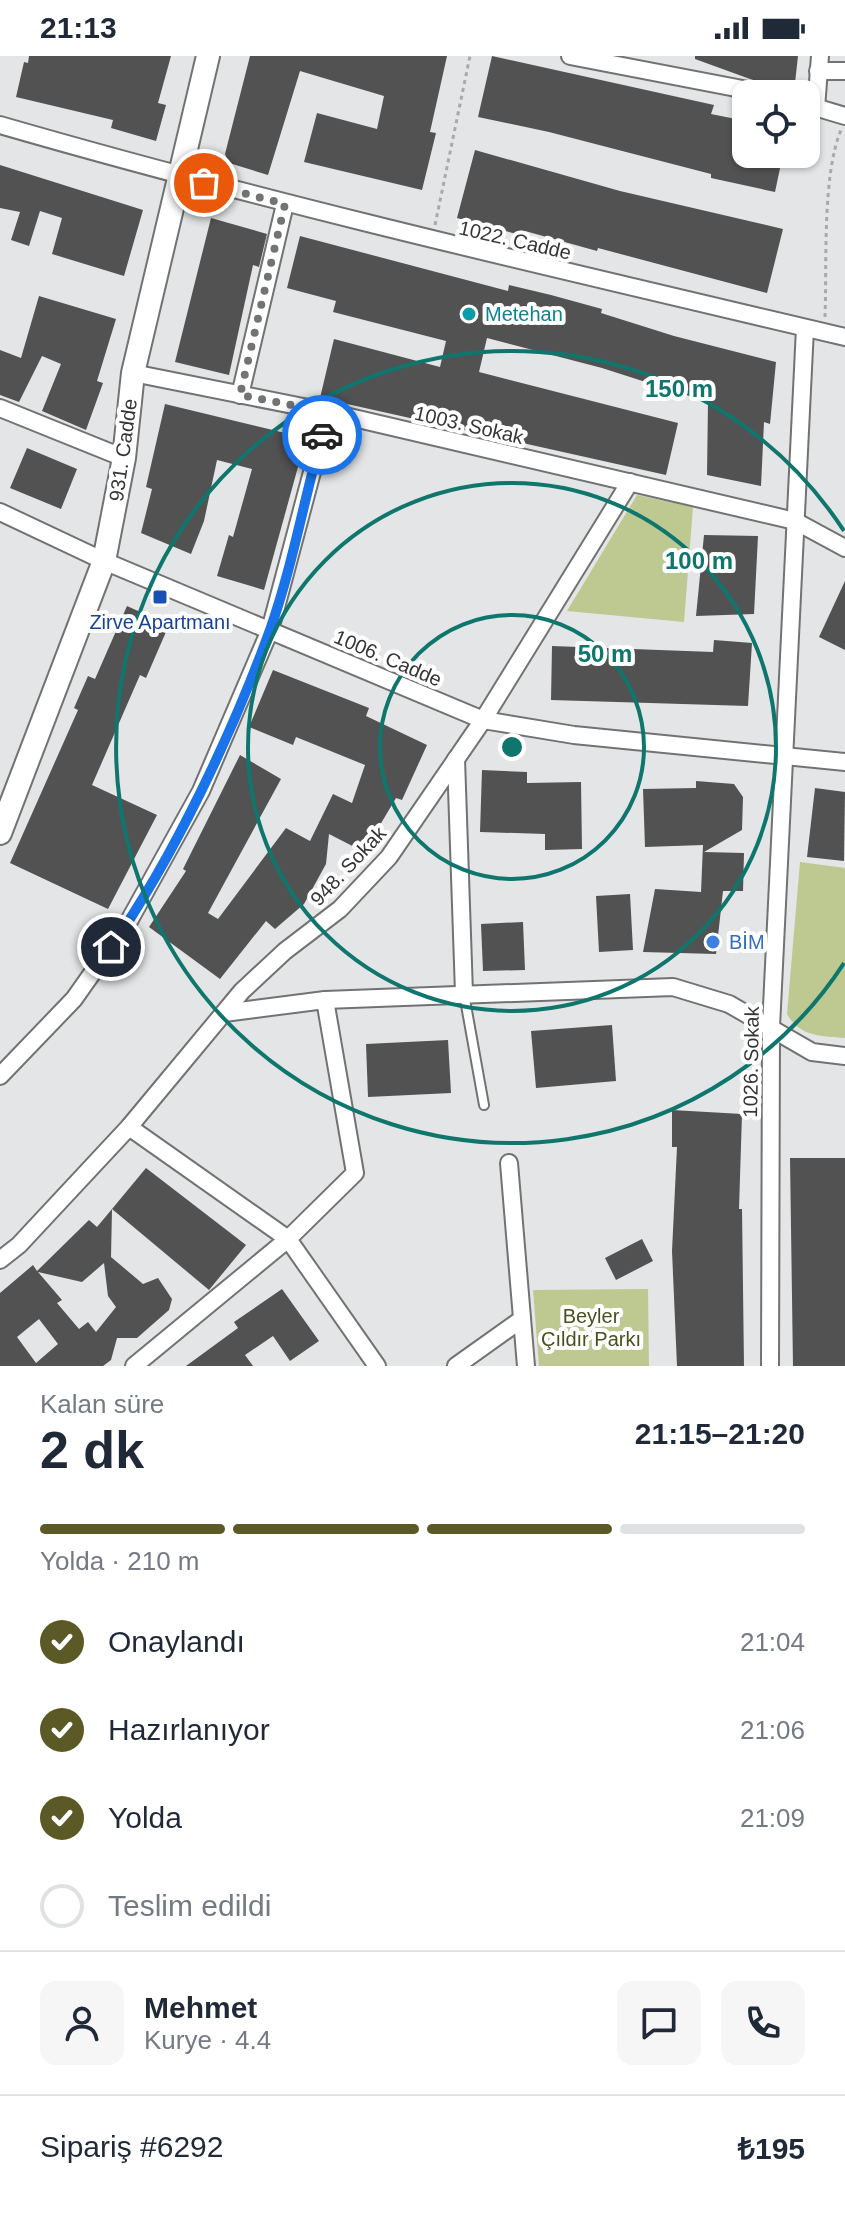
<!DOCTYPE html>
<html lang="tr">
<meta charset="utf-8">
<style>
body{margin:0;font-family:Arial,sans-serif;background:#f6f6f7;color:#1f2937;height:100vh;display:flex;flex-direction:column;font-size:30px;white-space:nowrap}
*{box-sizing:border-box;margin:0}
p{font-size:26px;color:#747a83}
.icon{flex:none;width:44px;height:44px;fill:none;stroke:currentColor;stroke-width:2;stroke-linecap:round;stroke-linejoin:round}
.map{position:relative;height:1310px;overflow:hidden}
.details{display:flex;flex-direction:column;background:#fff;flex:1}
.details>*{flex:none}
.controls{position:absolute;left:732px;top:24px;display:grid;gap:16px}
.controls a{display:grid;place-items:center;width:88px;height:88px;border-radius:16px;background:#fff;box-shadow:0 2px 6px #0004;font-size:40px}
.pin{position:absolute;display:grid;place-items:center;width:68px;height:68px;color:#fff;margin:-34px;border:4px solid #fff;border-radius:50%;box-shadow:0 2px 8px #0007}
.courier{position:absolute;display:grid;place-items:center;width:80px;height:80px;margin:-40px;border:6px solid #1a73e8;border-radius:50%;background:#fff;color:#222;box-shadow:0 2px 10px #0007}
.summary em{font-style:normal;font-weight:600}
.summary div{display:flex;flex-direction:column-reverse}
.summary{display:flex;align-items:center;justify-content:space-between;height:136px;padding:0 40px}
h1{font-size:52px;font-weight:600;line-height:60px}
.bar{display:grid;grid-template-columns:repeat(4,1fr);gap:12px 8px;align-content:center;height:96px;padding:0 40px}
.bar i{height:10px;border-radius:6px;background:#e0e1e3}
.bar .selected{background:#5b5926}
.bar p{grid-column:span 4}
.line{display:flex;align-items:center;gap:20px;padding:0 40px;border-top:2px solid #e0e1e3}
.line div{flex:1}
.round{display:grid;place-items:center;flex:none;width:84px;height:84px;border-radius:16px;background:#f6f6f7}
ol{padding:0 40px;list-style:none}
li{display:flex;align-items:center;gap:24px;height:88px}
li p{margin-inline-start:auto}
li .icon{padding:8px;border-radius:50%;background:#5b5926;color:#fff;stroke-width:4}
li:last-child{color:#747a83}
li i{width:44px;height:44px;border:4px solid #e0e1e3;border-radius:50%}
.status{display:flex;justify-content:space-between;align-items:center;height:56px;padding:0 40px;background:#fff;direction:ltr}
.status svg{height:22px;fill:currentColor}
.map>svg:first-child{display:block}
.green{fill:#bdc991}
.building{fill:#535252;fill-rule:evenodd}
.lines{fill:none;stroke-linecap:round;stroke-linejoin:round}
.service-casing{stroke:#727273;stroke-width:12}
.minor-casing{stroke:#727273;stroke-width:20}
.secondary-casing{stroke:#727273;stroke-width:26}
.path{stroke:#a8a9a9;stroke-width:3;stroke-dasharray:4 4;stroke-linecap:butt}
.service{stroke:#fff;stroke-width:8}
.minor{stroke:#fff;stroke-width:16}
.secondary{stroke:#fff;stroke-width:22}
.done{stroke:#727373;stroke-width:8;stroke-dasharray:0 14.4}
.route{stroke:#1a73e8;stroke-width:10}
.ring{fill:none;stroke:#0f766e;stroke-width:4}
.culture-dot{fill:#0f9aa8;stroke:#fff;stroke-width:3}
.transit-dot{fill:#1a4fb4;stroke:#fff;stroke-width:3}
.shop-dot{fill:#3f7fe0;stroke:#fff;stroke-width:3}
.labels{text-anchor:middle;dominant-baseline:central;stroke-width:8;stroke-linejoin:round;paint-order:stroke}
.street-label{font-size:20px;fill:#353535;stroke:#fff}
.culture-label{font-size:20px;fill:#0d838f;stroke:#fff;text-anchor:start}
.transit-label{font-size:20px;fill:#164399;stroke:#fff}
.shop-label{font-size:20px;fill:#366cbe;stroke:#fff;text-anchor:start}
.park-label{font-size:20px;fill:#48511a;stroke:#fff}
.centre{fill:#0f766e;stroke:#fff;stroke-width:4}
.ring-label{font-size:24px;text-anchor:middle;font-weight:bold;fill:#0f766e;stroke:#fff;stroke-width:8;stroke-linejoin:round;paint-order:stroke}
</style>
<div class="status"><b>21:13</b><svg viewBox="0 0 49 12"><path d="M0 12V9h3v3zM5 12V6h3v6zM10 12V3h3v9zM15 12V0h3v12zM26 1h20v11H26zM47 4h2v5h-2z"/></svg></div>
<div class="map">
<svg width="845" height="1310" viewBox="0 0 845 1310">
<rect width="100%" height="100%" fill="#e4e5e6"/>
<g class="green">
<path d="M637 439 693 451 684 566 567 555Z"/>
<path d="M800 806 845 812V982C821 980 800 981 787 958Z"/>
<path d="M648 1233 649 1310H539L533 1234Z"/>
</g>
<g class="building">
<path d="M29 0H171L158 47 166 49 156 85 111 72 113 64 16 41 24 6 28 7Z"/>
<path d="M250 0H447L430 76 436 77 422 134 304 106 317 57 377 73 384 40 300 15 268 119 229 107 225 98Z"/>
<path d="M492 0 714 49 711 58 746 65V98H783L775 136 711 122V118L549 76 478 61Z"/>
<path d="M695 0H798L794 36 750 23 695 3Z"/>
<path d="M475 94 620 135 783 173 767 237 598 192 597 195 525 175 524 180 457 162Z"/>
<path d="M0 109 143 154 124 220 52 198 62 162 40 155 29 190 11 184 20 156 0 152Z"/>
<path d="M211 162 267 178 259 211 253 209 229 319 175 306Z"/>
<path d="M300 180 508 235 509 229 551 239 602 253 601 257 674 280 776 306 770 368 764 366 761 430 707 419 708 346 602 312 487 282 479 316 678 367 666 419 320 342 334 283 440 311 446 285 333 256 336 245 287 232Z"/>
<path d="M39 240 116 263 97 325 103 327 86 374 42 355 61 308 42 300 19 346 0 339V294L21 302Z"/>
<path d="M165 348 306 382 264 534 217 520 229 479 233 481 252 413 217 404 204 465 191 498 141 477 152 433 146 431Z"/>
<path d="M27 392 77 413 61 453 10 432Z"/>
<path d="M704 479 758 480 754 558 696 560Z"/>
<path d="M845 525V594L819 581Z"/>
<path d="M127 550 169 569 146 622 140 619 92 729 157 759 108 853 10 807 78 654 74 652 88 620 95 623Z"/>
<path d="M714 584 752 587 748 650 551 644 552 590 713 596Z"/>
<path d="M273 614 369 652 366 660 427 689 402 744 396 742 364 796 329 778 326 808 304 848 275 873 266 865 220 923 149 871 186 815 183 813 240 699 281 723 208 857 218 863 286 772 310 785 333 738 352 747 365 709 296 681 293 689 249 671Z"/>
<path d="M482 714 527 716V727L581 726 582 793 545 794V778L480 776Z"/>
<path d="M696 725 734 728 743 741 742 774 704 796 744 797 743 835H723L716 898 643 896 655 833 701 836 703 789 645 791 643 733 696 732Z"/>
<path d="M815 732 845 736 844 805 807 801Z"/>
<path d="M630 838 633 894 599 896 596 840Z"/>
<path d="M523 866 525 914 483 915 481 868Z"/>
<path d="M612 969 616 1025 536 1032 531 975Z"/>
<path d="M448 984 451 1037 368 1041 366 988Z"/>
<path d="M672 1054 742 1058 739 1153H742L744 1310H677L672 1195 677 1091H672Z"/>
<path d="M790 1102H845V1310H793Z"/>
<path d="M146 1112 246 1189 209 1234 112 1153Z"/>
<path d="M112 1153 111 1201 143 1228 158 1222 172 1243 169 1254 137 1282H117L111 1304 103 1310H0V1237L33 1209 37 1215 89 1164 97 1171ZM104 1207 108 1240 116 1251 96 1276 88 1266 79 1273 57 1247 62 1244 38 1216 82 1226ZM39 1263 58 1288 36 1307 17 1281Z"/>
<path d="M642 1183 653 1205 616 1224 605 1202Z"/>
<path d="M282 1233 319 1285 290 1305 273 1280 245 1299 253 1310H186L238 1272 234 1266Z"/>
</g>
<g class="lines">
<g class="service-casing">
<path id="service" d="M464 938 484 1049"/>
</g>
<g class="minor-casing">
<g id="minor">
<path d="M570 0 768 38"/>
<path d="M818 15H845"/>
<path d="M808 49 845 60"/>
<path d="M816 52 820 0"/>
<path d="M0 69C280 150 561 214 845 281"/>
<path d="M133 317 328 356 795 465 845 492"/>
<path d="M240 339 285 148"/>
<path d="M0 352 124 402"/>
<path d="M0 456 104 505 483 664 574 679 845 706"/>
<path d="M456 703 464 937"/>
<path d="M224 957 325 944 673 931 729 948 812 996 845 1000"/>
<path d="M0 1020 74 943 129 865 201 735 270 574 328 356"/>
<path d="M129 1071 288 1183 377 1310"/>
<path d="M509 1107 526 1310"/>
<path d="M0 1204 19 1189 129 1071 242 935 285 895 340 853 389 801 483 664 630 426"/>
<path d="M134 1310 288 1183 355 1117 325 944"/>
<path d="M456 1310 522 1263"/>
<path d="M770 1310 771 971 805 272"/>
</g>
</g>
<g class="secondary-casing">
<path id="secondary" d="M0 777 104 505 124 402 133 317 208 0"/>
</g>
<g class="path">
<path d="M435 169 470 0"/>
<path d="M825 261C827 209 822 119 841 74"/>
</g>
<use href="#service" class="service"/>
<use href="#minor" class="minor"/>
<use href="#secondary" class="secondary"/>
</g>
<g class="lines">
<path class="done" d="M204 127 285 148 240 339 328 356 322 379"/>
<path class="route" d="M111 891C173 803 233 676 270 574 292 512 304 444 322 379"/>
</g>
<g class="ring">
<circle cx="512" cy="691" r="132"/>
<circle cx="512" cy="691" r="264"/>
<path d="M844 907A396 396 0 1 1 844 475"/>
</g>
<circle class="culture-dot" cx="469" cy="258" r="8"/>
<rect class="transit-dot" x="152" y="533" width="16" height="16" rx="4"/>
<circle class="shop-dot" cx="713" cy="886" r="8"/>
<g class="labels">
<g class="street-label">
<text transform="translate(515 184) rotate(13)">1022. Cadde</text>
<text transform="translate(469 369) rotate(13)">1003. Sokak</text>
<text transform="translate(123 394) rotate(-82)">931. Cadde</text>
<text transform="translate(388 602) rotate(23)">1006. Cadde</text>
<text transform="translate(348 810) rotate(-47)">948. Sokak</text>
<text transform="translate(751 1006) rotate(-89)">1026. Sokak</text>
</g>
<g class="culture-label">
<text x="485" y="258">Metehan</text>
</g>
<g class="transit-label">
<text x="160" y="566">Zirve Apartmanı</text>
</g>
<g class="shop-label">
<text x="729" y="886">BİM</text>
</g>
<g class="park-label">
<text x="591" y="1260">Beyler<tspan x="591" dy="23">Çıldır Parkı</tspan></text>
</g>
</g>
<circle cx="512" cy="691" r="12" class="centre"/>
<g class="ring-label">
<text x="679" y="341">150 m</text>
<text x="699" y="513">100 m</text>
<text x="605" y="606">50 m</text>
</g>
</svg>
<div class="controls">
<a><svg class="icon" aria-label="locate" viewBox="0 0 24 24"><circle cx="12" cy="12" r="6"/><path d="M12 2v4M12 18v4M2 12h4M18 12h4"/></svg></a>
</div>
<div class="pin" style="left:204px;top:127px;background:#ea580c"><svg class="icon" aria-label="bag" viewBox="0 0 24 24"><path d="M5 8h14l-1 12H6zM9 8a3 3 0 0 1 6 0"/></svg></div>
<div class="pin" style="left:111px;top:891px;background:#1f2937"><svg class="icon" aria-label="home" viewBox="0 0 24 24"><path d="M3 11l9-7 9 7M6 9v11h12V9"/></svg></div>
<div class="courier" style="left:322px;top:379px"><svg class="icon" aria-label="car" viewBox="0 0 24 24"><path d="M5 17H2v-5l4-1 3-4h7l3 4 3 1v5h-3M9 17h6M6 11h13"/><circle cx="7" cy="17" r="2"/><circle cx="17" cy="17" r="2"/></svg></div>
</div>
<section class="details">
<div class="summary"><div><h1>2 dk</h1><p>Kalan süre</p></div><em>21:15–21:20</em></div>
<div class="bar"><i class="selected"></i><i class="selected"></i><i class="selected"></i><i></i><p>Yolda · 210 m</p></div>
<ol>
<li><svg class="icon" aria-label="check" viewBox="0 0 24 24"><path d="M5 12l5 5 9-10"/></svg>Onaylandı<p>21:04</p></li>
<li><svg class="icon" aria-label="check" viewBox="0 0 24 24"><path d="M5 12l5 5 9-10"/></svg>Hazırlanıyor<p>21:06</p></li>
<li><svg class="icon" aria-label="check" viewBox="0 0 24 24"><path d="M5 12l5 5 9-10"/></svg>Yolda<p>21:09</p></li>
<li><i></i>Teslim edildi</li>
</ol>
<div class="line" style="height:144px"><a class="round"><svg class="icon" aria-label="person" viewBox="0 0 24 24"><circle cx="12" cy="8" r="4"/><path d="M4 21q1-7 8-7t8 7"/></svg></a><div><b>Mehmet</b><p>Kurye · 4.4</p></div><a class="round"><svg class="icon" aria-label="chat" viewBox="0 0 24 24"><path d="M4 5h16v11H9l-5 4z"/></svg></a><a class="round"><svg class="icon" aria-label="phone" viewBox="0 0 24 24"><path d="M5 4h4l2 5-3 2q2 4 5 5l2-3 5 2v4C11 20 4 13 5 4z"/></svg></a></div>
<div class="line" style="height:104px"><div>Sipariş #6292</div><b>₺195</b></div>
</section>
